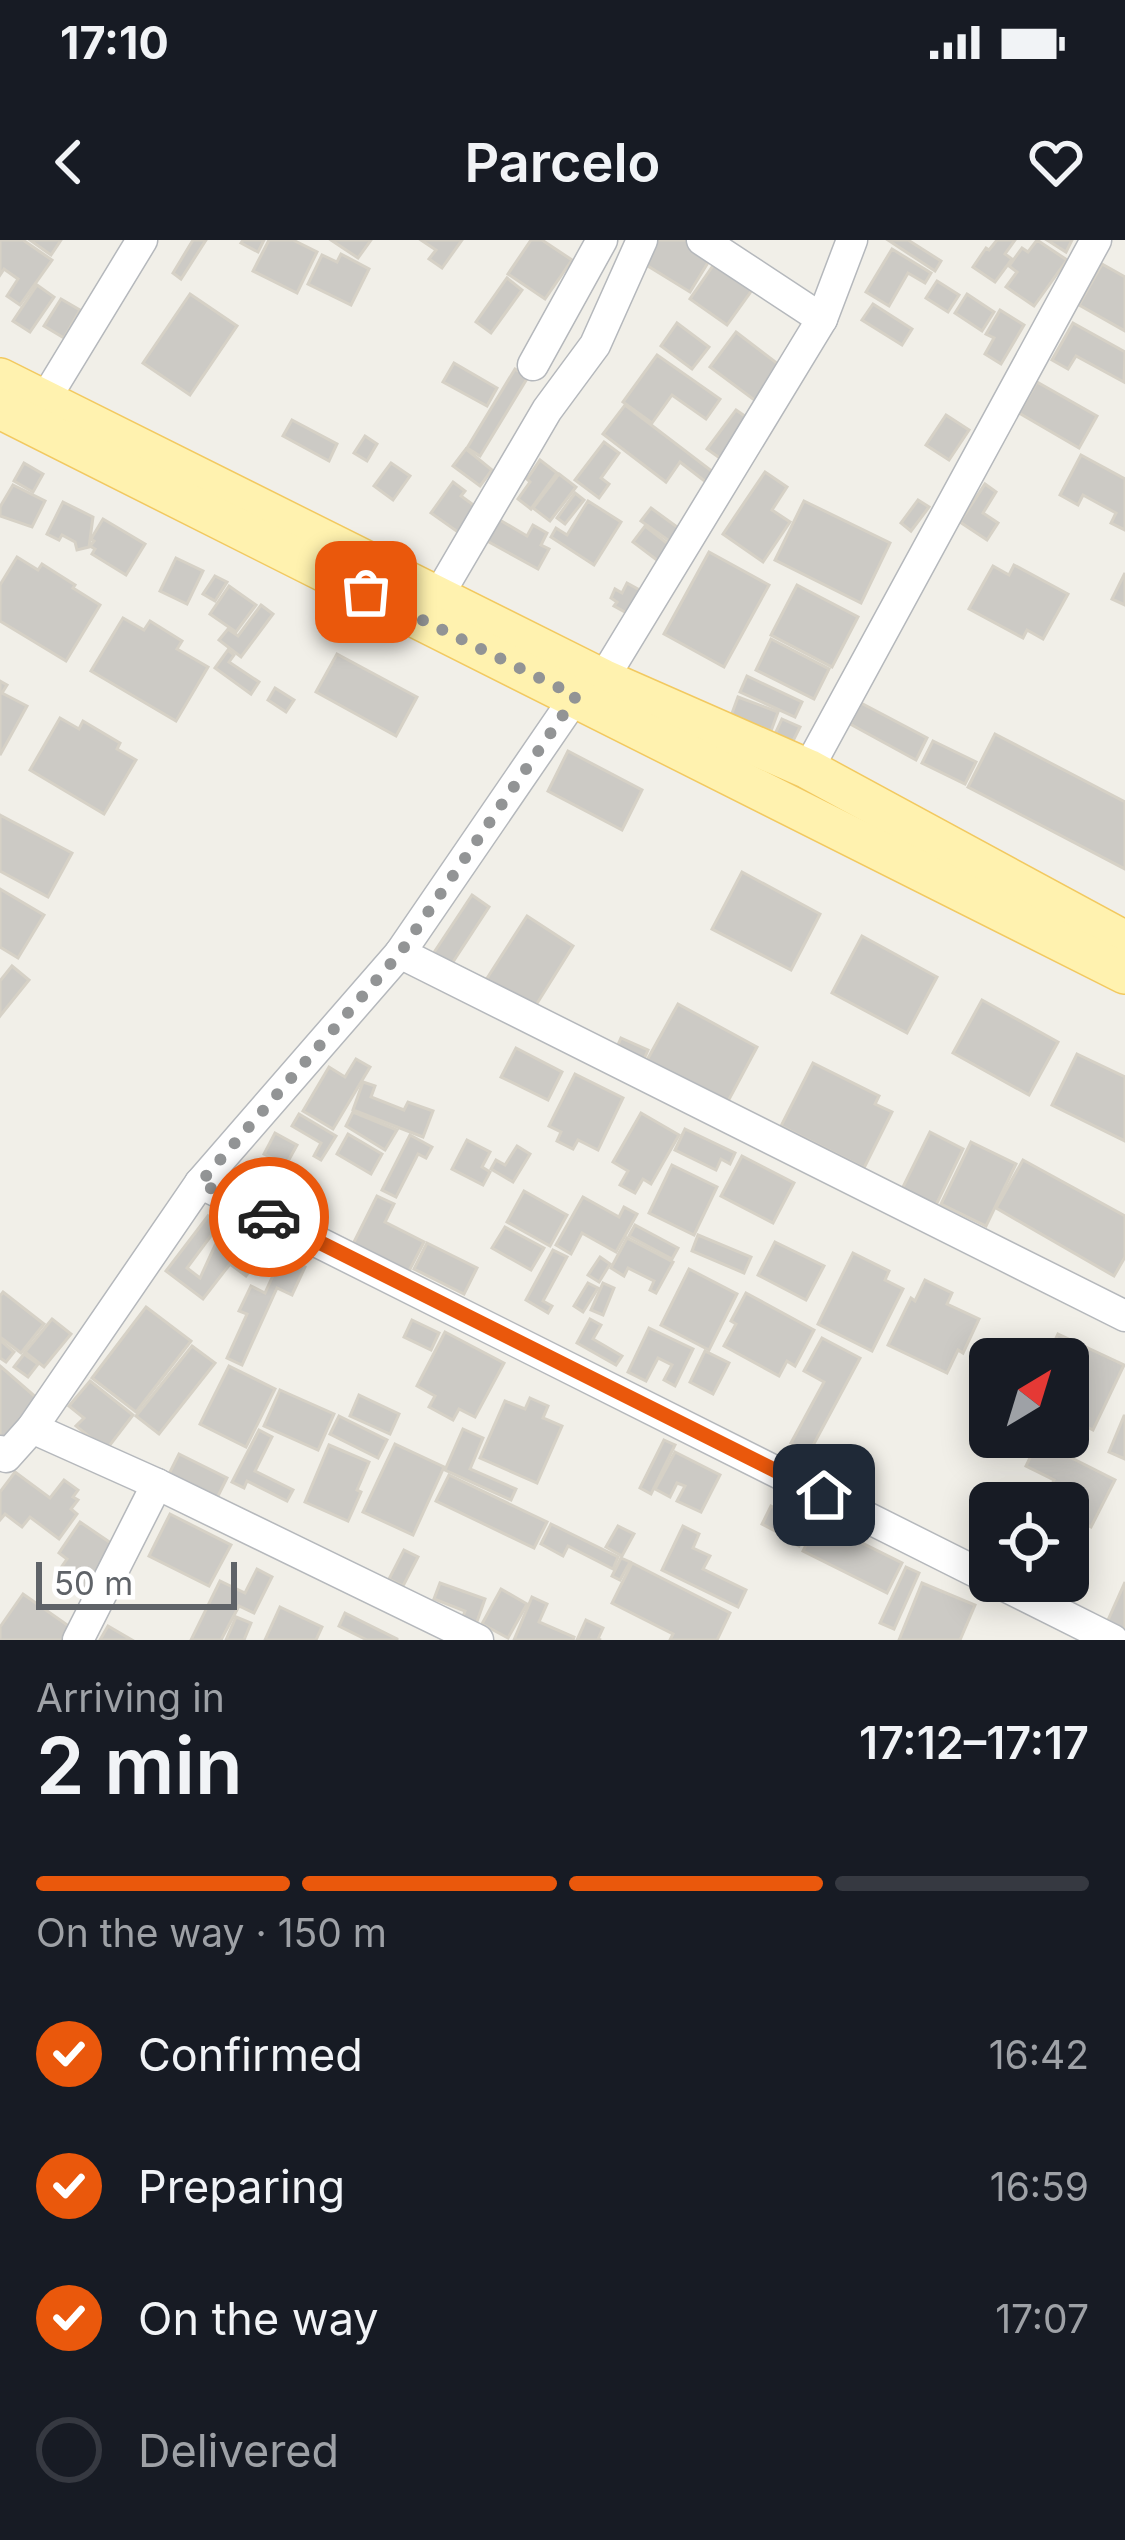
<!DOCTYPE html>
<meta charset="utf-8">
<style>
body{margin:0;font-family:Inter,sans-serif;background:#20242c;color:#f1f3f6;height:100vh;display:flex;flex-direction:column;font-size:45px;white-space:nowrap}
*{box-sizing:border-box;margin:0}
p{font-size:39px;color:#9ea1a6}
.icon{flex:none;width:66px;height:66px;fill:none;stroke:currentColor;stroke-width:2;stroke-linecap:round;stroke-linejoin:round}
.map{position:relative;height:1400px;overflow:hidden}
.side{display:flex;flex-direction:column;background:#171b24;flex:1}
.side>*{flex:none}
.needle{width:78px;rotate:38deg}
.fabs{position:absolute;left:969px;top:1098px;display:grid;gap:24px}
.fabs a{display:grid;place-items:center;width:120px;height:120px;border-radius:18px;background:#171b24;box-shadow:0 6px 30px #0003;font-size:60px}
.scale{position:absolute;left:36px;bottom:30px;width:201px;box-sizing:border-box;padding-left:12px;border:6px solid #5f6368;border-top:0;font-size:33px;line-height:42px;white-space:nowrap;color:#5f6368;-webkit-text-stroke:9px #fff;paint-order:stroke}
.pin{position:absolute;display:grid;place-items:center;width:102px;height:102px;color:#fff;margin:-51px;border-radius:24px;box-shadow:0 6px 18px #0006}
.courier{position:absolute;display:grid;place-items:center;width:120px;height:120px;margin:-60px;border:9px solid #ea580c;border-radius:50%;background:#fff;color:#222;box-shadow:0 3px 15px #0007}
.summary em{font-style:normal;font-weight:600}
.summary div{display:flex;flex-direction:column-reverse}
.summary{display:flex;align-items:center;justify-content:space-between;height:204px;padding:0 36px}
h1{font-size:78px;font-weight:600;line-height:90px}
.bar{display:grid;grid-template-columns:repeat(4,1fr);gap:18px 12px;align-content:center;height:144px;padding:0 36px}
.bar i{height:15px;border-radius:9px;background:#363941}
.bar .selected{background:#ea580c}
.bar p{grid-column:span 4}
ol{padding:0 36px;list-style:none}
li{display:flex;align-items:center;gap:36px;height:132px}
li p{margin-inline-start:auto}
li .icon{padding:12px;border-radius:50%;background:#ea580c;color:#fff;stroke-width:4}
li:last-child{color:#9ea1a6}
li i{width:66px;height:66px;border:6px solid #363941;border-radius:50%}
.status{display:flex;justify-content:space-between;align-items:center;height:84px;padding:0 60px;background:#171b24;direction:ltr}
.status svg{height:33px;fill:currentColor}
header{display:flex;justify-content:space-between;align-items:center;height:156px;padding:0 36px;background:#171b24;font-size:54px;font-weight:600}
.map>svg:first-child{display:block}
.building{fill:#cccac5;stroke:#d6d1c6;stroke-width:3}
.lines{fill:none;stroke-linecap:round;stroke-linejoin:round}
.minor-casing{stroke:#b5b8bc;stroke-width:33}
.major-casing{stroke:#f2c960;stroke-width:42}
.minor{stroke:#fff;stroke-width:30}
.major{stroke:#fff2af;stroke-width:39}
.done{stroke:#929495;stroke-width:12;stroke-dasharray:0 21.6}
.route{stroke:#ea580c;stroke-width:15}
</style>
<div class="status"><b>17:10</b><svg viewBox="0 0 49 12"><path d="M0 12V9h3v3zM5 12V6h3v6zM10 12V3h3v9zM15 12V0h3v12zM26 1h20v11H26zM47 4h2v5h-2z"/></svg></div>
<header><svg class="icon" aria-label="back" viewBox="0 0 24 24"><path d="M15 5l-7 7 7 7"/></svg>Parcelo<svg class="icon" aria-label="heart" viewBox="0 0 24 24"><path d="M12 20l-8-8c-3-5 5-10 8-4 3-6 11-1 8 4z"/></svg></header>
<div class="map">
<svg width="1125" height="1400" viewBox="0 0 1125 1400">
<rect width="100%" height="100%" fill="#f1efe8"/>
<g class="building">
<path d="M0 0H23L52 20 20 65 7 56 18 39 4 29 0 35Z"/>
<path d="M30 0H61L51 15Z"/>
<path d="M193 0H206L181 39 173 33Z"/>
<path d="M243 0H264L258 12 241 3Z"/>
<path d="M269 0H293L317 12 297 53 253 31Z"/>
<path d="M331 0H371L358 18Z"/>
<path d="M421 0H462L442 28 429 19 436 10Z"/>
<path d="M531 0H542L572 20 545 59 508 34Z"/>
<path d="M657 0H686L712 16 690 52 643 23Z"/>
<path d="M888 0H908L941 21 935 31Z"/>
<path d="M997 0H1015L1005 14 1012 19 995 42 973 27 986 8 989 10Z"/>
<path d="M1037 0 1067 20 1034 66 1006 47 1017 32 1009 26 1022 8 1028 12Z"/>
<path d="M1047 0H1072L1066 12Z"/>
<path d="M892 9 931 33 925 43 908 33 889 66 866 52Z"/>
<path d="M341 14 369 29 351 65 308 44 322 15 337 22Z"/>
<path d="M719 17 757 43 727 85 690 59Z"/>
<path d="M1102 24 1125 37V91L1079 65Z"/>
<path d="M507 38 522 50 491 93 476 82Z"/>
<path d="M937 41 959 55 948 72 926 58Z"/>
<path d="M37 45 54 57 30 92 13 81Z"/>
<path d="M190 54 237 86 190 155 143 123Z"/>
<path d="M967 54 994 72 982 91 955 73Z"/>
<path d="M61 59 80 70 64 98 44 86Z"/>
<path d="M873 64 912 89 902 105 862 80Z"/>
<path d="M1000 70 1024 85 1001 124 985 114 994 98 986 94Z"/>
<path d="M677 83 709 107 692 129 661 106Z"/>
<path d="M1073 83 1125 112 1124 142 1076 116 1068 129 1052 120Z"/>
<path d="M736 92 782 127 757 162 710 127Z"/>
<path d="M657 115 720 159 706 179 672 155 652 183 623 162Z"/>
<path d="M454 123 497 148 487 166 443 142Z"/>
<path d="M515 129 528 137 480 216 467 208Z"/>
<path d="M1037 142 1097 176 1079 208 1019 173Z"/>
<path d="M625 165 713 232 706 242 680 222 666 242 603 194Z"/>
<path d="M736 170 749 179 721 219 707 209Z"/>
<path d="M946 175 969 190 949 220 926 205Z"/>
<path d="M292 180 337 204 329 221 283 196Z"/>
<path d="M365 196 377 204 367 221 354 213Z"/>
<path d="M604 202 619 213 601 238 609 244 599 258 575 240Z"/>
<path d="M466 209 492 230 480 246 453 226Z"/>
<path d="M1081 215 1125 239V290L1111 283 1116 273 1083 255 1078 265 1060 255Z"/>
<path d="M540 220 557 233 531 269 518 259 530 242 527 239Z"/>
<path d="M24 223 43 234 33 252 14 241Z"/>
<path d="M391 223 410 236 393 260 374 246Z"/>
<path d="M765 232 787 247 772 270 790 282 763 322 723 294Z"/>
<path d="M559 234 576 247 550 281 533 268Z"/>
<path d="M453 242 465 251 461 256 483 272 465 297 431 273Z"/>
<path d="M985 244 996 252 983 273 998 283 987 300 960 282Z"/>
<path d="M13 245 45 261 32 287 0 276V267Z"/>
<path d="M575 253 584 260 565 284 557 278Z"/>
<path d="M918 260 929 267 911 291 901 283Z"/>
<path d="M588 261 621 282 594 325 551 297 556 288 567 295Z"/>
<path d="M804 261 890 303 861 363 775 320Z"/>
<path d="M63 262 93 277 89 307 77 310 75 302 62 295 59 300 47 294Z"/>
<path d="M651 268 684 292 675 305 641 281Z"/>
<path d="M103 279 145 304 126 335 92 314 95 309 90 306 94 301 91 299Z"/>
<path d="M498 279 527 296 533 285 547 293 541 305 549 309 538 329 487 301Z"/>
<path d="M645 286 672 307 661 323 633 302Z"/>
<path d="M709 312 769 345 724 427 664 394Z"/>
<path d="M17 317 38 330 42 324 75 345 73 348 100 365 66 421 0 381V345Z"/>
<path d="M176 318 203 331 187 364 160 351Z"/>
<path d="M1014 325 1068 354 1043 399 1027 390 1023 398 969 369 993 326 1009 335Z"/>
<path d="M1125 333V365L1112 359Z"/>
<path d="M215 336 227 342 215 361 203 354Z"/>
<path d="M627 343 647 354 634 377 614 366 617 362 611 358 615 349 622 353Z"/>
<path d="M797 345 858 377 832 427 771 395Z"/>
<path d="M229 346 256 365 236 392 210 374Z"/>
<path d="M261 365 273 374 241 417 219 400 228 389 238 396Z"/>
<path d="M123 378 144 390 150 381 182 401 177 409 208 427 176 481 91 431Z"/>
<path d="M771 399 829 429 814 459 756 430Z"/>
<path d="M228 410 234 415 229 422 259 442 251 454 215 428Z"/>
<path d="M337 414 417 457 396 496 316 452Z"/>
<path d="M747 436 802 462 795 477 740 452Z"/>
<path d="M0 441 7 445 2 453 27 466 0 515Z"/>
<path d="M275 448 294 460 286 472 268 460Z"/>
<path d="M738 457 778 472 771 491 731 476Z"/>
<path d="M861 463 927 498 916 520 850 484Z"/>
<path d="M60 478 79 489 83 481 120 503 117 509 136 520 104 574 30 530Z"/>
<path d="M782 479 800 487 792 503 775 494Z"/>
<path d="M995 494 1125 562V629L968 547Z"/>
<path d="M933 501 976 522 965 544 922 523Z"/>
<path d="M568 511 642 550 622 590 548 551Z"/>
<path d="M0 575 72 613 48 657 0 631Z"/>
<path d="M742 632 820 674 791 730 712 689Z"/>
<path d="M0 649 44 675 18 718 0 707Z"/>
<path d="M472 655 489 667 449 728 431 717Z"/>
<path d="M527 676 573 706 531 773 484 743Z"/>
<path d="M862 696 937 737 907 793 832 753Z"/>
<path d="M12 726 29 740 0 776V741Z"/>
<path d="M982 760 1058 802 1029 855 953 813Z"/>
<path d="M678 764 757 807 726 865 646 822Z"/>
<path d="M621 798 648 810 641 826 614 814Z"/>
<path d="M516 808 562 832 548 860 501 837Z"/>
<path d="M1077 814 1125 837V901L1052 865Z"/>
<path d="M356 819 370 827 333 889 303 871 329 827 345 837Z"/>
<path d="M813 823 879 856 875 864 892 872 864 928 781 886Z"/>
<path d="M575 834 623 858 598 910 578 900 573 909 557 901 561 892 549 886Z"/>
<path d="M363 842 375 846 371 857 404 870 408 862 433 871 423 897 353 870Z"/>
<path d="M353 872 397 890 385 910 346 886Z"/>
<path d="M641 873 679 895 651 944 643 939 635 953 620 945 628 931 613 922Z"/>
<path d="M299 874 336 896 321 920 314 916 321 903 292 886Z"/>
<path d="M685 889 735 913 730 924 721 919 716 930 675 910Z"/>
<path d="M930 892 963 909 936 965 902 949Z"/>
<path d="M275 893 297 905 286 925 264 914Z"/>
<path d="M348 894 382 914 371 934 337 914Z"/>
<path d="M410 895 432 907 426 918 418 914 396 957 382 950Z"/>
<path d="M467 900 490 912 482 927 490 932 483 945 452 929Z"/>
<path d="M971 902 1016 924 986 986 941 964Z"/>
<path d="M517 906 530 914 513 942 491 929 496 920 505 925Z"/>
<path d="M742 916 794 943 773 983 721 956Z"/>
<path d="M1023 920 1125 976V1017L1114 1036 996 968Z"/>
<path d="M672 925 717 947 694 995 649 973Z"/>
<path d="M524 951 567 975 550 1006 507 982Z"/>
<path d="M377 956 394 964 385 982 424 1002 409 1031 353 1004Z"/>
<path d="M583 957 619 977 624 967 637 974 616 1012 582 993 571 1014 556 1005Z"/>
<path d="M208 976 219 985 187 1028 200 1038 222 990 260 1017 246 1036 230 1024 203 1059 166 1031Z"/>
<path d="M635 985 678 1008 672 1019 629 996Z"/>
<path d="M505 987 544 1008 531 1030 492 1008Z"/>
<path d="M698 995 751 1017 744 1033 692 1011Z"/>
<path d="M627 998 673 1022 656 1053 650 1050 654 1041 628 1028 624 1036 611 1028Z"/>
<path d="M775 1002 824 1026 806 1060 758 1035Z"/>
<path d="M427 1003 477 1028 464 1054 414 1029Z"/>
<path d="M553 1010 567 1017 543 1061 552 1066 548 1073 526 1060Z"/>
<path d="M853 1013 889 1031 885 1040 903 1049 872 1111 818 1084Z"/>
<path d="M282 1016 305 1027 292 1055 277 1048 242 1125 227 1118 247 1074 239 1071 251 1046 265 1053Z"/>
<path d="M600 1017 610 1024 599 1042 588 1035Z"/>
<path d="M689 1029 737 1054 709 1110 661 1085Z"/>
<path d="M925 1040 952 1053 947 1064 979 1079 963 1113 958 1110 947 1133 888 1105 911 1058 915 1061Z"/>
<path d="M588 1043 598 1048 583 1072 574 1066Z"/>
<path d="M603 1043 614 1048 603 1075 591 1070Z"/>
<path d="M3 1052 44 1084 21 1113 0 1097V1056Z"/>
<path d="M746 1053 814 1090 795 1126 787 1121 779 1136 724 1106 736 1084 731 1081Z"/>
<path d="M146 1067 191 1101 136 1172 92 1138Z"/>
<path d="M52 1079 71 1094 44 1127 25 1112Z"/>
<path d="M590 1079 601 1085 593 1099 622 1116 616 1125 577 1103Z"/>
<path d="M412 1080 439 1093 431 1110 404 1097Z"/>
<path d="M649 1088 693 1109 675 1146 664 1140 672 1125 658 1118 646 1141 628 1132Z"/>
<path d="M445 1092 504 1123 475 1177 459 1169 453 1180 429 1167 435 1156 417 1146Z"/>
<path d="M1058 1094 1124 1125 1093 1190 1068 1177V1119H1046Z"/>
<path d="M822 1098 860 1118 809 1213 791 1203 824 1142 804 1131Z"/>
<path d="M0 1100 14 1112 6 1122 0 1118Z"/>
<path d="M192 1106 215 1123 159 1194 136 1176Z"/>
<path d="M705 1111 729 1123 713 1154 690 1142Z"/>
<path d="M24 1114 38 1124 28 1137 14 1127Z"/>
<path d="M0 1126 39 1160 3 1201 0 1198Z"/>
<path d="M229 1126 275 1149 246 1207 200 1184Z"/>
<path d="M90 1141 133 1175 106 1210 76 1186 84 1178 69 1166Z"/>
<path d="M280 1150 334 1174 318 1210 264 1186Z"/>
<path d="M359 1155 399 1174 390 1194 350 1176Z"/>
<path d="M530 1158 548 1166 543 1178 562 1186 537 1243 480 1218 505 1161 525 1169Z"/>
<path d="M339 1176 387 1200 378 1218 330 1194Z"/>
<path d="M1124 1176H1125V1219L1109 1212Z"/>
<path d="M463 1189 483 1198 470 1229 516 1249 511 1260 445 1230Z"/>
<path d="M259 1190 272 1197 255 1231 293 1250 287 1261 247 1241 244 1248 232 1242Z"/>
<path d="M664 1200 675 1205 651 1254 640 1248Z"/>
<path d="M1038 1201 1115 1240 1091 1287 1068 1275 1069 1262 1049 1251 1054 1240 1026 1226Z"/>
<path d="M395 1204 444 1227 413 1295 363 1272Z"/>
<path d="M329 1205 369 1222 357 1250 361 1252 348 1281 305 1262Z"/>
<path d="M675 1212 720 1235 701 1272 677 1261 685 1246 677 1243 670 1257 655 1249Z"/>
<path d="M179 1214 227 1238 215 1262 167 1238Z"/>
<path d="M15 1232 50 1258 64 1240 78 1250 73 1257 78 1260 71 1269 77 1274 59 1299 30 1277 22 1287 5 1274 0 1280V1252Z"/>
<path d="M449 1235 547 1282 534 1308 436 1261Z"/>
<path d="M796 1263 816 1274 799 1306 779 1295Z"/>
<path d="M771 1266 785 1273 777 1292 762 1284Z"/>
<path d="M170 1274 231 1305 209 1346 149 1316Z"/>
<path d="M818 1281 902 1323 887 1353 803 1311Z"/>
<path d="M80 1282 121 1310 88 1357 69 1343 73 1338 60 1329 67 1319 59 1313Z"/>
<path d="M551 1284 618 1317 613 1329 568 1306 563 1316 541 1304Z"/>
<path d="M618 1286 634 1294 622 1316 606 1307Z"/>
<path d="M683 1286 699 1294 693 1308 710 1316 703 1329 746 1350 738 1367 662 1330Z"/>
<path d="M404 1310 418 1317 403 1346 389 1339Z"/>
<path d="M621 1318 630 1322 620 1340 612 1336Z"/>
<path d="M632 1323 730 1373 717 1400H670L673 1394 612 1363Z"/>
<path d="M906 1327 919 1333 894 1389 880 1383Z"/>
<path d="M257 1329 272 1337 254 1373 239 1366 221 1400H191L220 1341 245 1353Z"/>
<path d="M1125 1342V1399L1104 1389Z"/>
<path d="M440 1343 485 1359 474 1390 460 1385 465 1371 434 1359Z"/>
<path d="M922 1343 975 1365 960 1400H899Z"/>
<path d="M501 1349 527 1364 508 1398 482 1384Z"/>
<path d="M23 1354 73 1389 65 1400H0V1387Z"/>
<path d="M532 1357 547 1364 539 1382 574 1397 573 1400H514Z"/>
<path d="M280 1367 322 1387 316 1400H265Z"/>
<path d="M345 1373 397 1399V1400H367L339 1386Z"/>
<path d="M236 1377 251 1383 244 1400H226Z"/>
<path d="M586 1380 603 1388 598 1399 601 1400H577Z"/>
<path d="M108 1386 132 1400H100Z"/>
</g>
<g class="lines">
<g class="minor-casing">
<g id="minor">
<path d="M702 0 822 79"/>
<path d="M533 125 602 0"/>
<path d="M33 179 142 0"/>
<path d="M438 356 547 170 595 105 642 0"/>
<path d="M603 439 822 79 852 0"/>
<path d="M808 529 1096 0"/>
<path d="M400 713 1125 1076"/>
<path d="M200 943 990 1339"/>
<path d="M32 1188 157 1244 478 1400"/>
<path d="M0 1211 6 1217 32 1188 200 943 400 713 576 456"/>
<path d="M995 1341 1113 1400"/>
<path d="M78 1400 157 1244"/>
</g>
</g>
<g class="major-casing">
<g id="major">
<path d="M0 138 603 439 808 529 1125 701"/>
<path d="M0 169 1125 734"/>
</g>
</g>
<use href="#minor" class="minor"/>
<use href="#major" class="major"/>
</g>
<g class="lines">
<path class="done" d="M269 977 200 943 400 713 576 456 366 352"/>
<path class="route" d="M269 977 824 1255"/>
</g>
</svg>
<div class="fabs">
<a><svg class="needle" viewBox="-14 -14 28 28"><path d="M0-13l5 13h-10z" fill="#e53935"/><path d="M0 13l5-13h-10z" fill="#9ea1a6"/></svg></a>
<a><svg class="icon" aria-label="locate" viewBox="0 0 24 24"><circle cx="12" cy="12" r="6"/><path d="M12 2v4M12 18v4M2 12h4M18 12h4"/></svg></a>
</div>
<div class="scale">50 m</div>
<div class="pin" style="left:366px;top:352px;background:#ea580c"><svg class="icon" aria-label="bag" viewBox="0 0 24 24"><path d="M5 8h14l-1 12H6zM9 8a3 3 0 0 1 6 0"/></svg></div>
<div class="pin" style="left:824px;top:1255px;background:#1f2937"><svg class="icon" aria-label="home" viewBox="0 0 24 24"><path d="M3 11l9-7 9 7M6 9v11h12V9"/></svg></div>
<div class="courier" style="left:269px;top:977px"><svg class="icon" aria-label="car" viewBox="0 0 24 24"><path d="M5 17H2v-5l4-1 3-4h7l3 4 3 1v5h-3M9 17h6M6 11h13"/><circle cx="7" cy="17" r="2"/><circle cx="17" cy="17" r="2"/></svg></div>
</div>
<section class="side">
<div class="summary"><div><h1>2 min</h1><p>Arriving in</p></div><em>17:12–17:17</em></div>
<div class="bar"><i class="selected"></i><i class="selected"></i><i class="selected"></i><i></i><p>On the way · 150 m</p></div>
<ol>
<li><svg class="icon" aria-label="check" viewBox="0 0 24 24"><path d="M5 12l5 5 9-10"/></svg>Confirmed<p>16:42</p></li>
<li><svg class="icon" aria-label="check" viewBox="0 0 24 24"><path d="M5 12l5 5 9-10"/></svg>Preparing<p>16:59</p></li>
<li><svg class="icon" aria-label="check" viewBox="0 0 24 24"><path d="M5 12l5 5 9-10"/></svg>On the way<p>17:07</p></li>
<li><i></i>Delivered</li>
</ol>
</section>
